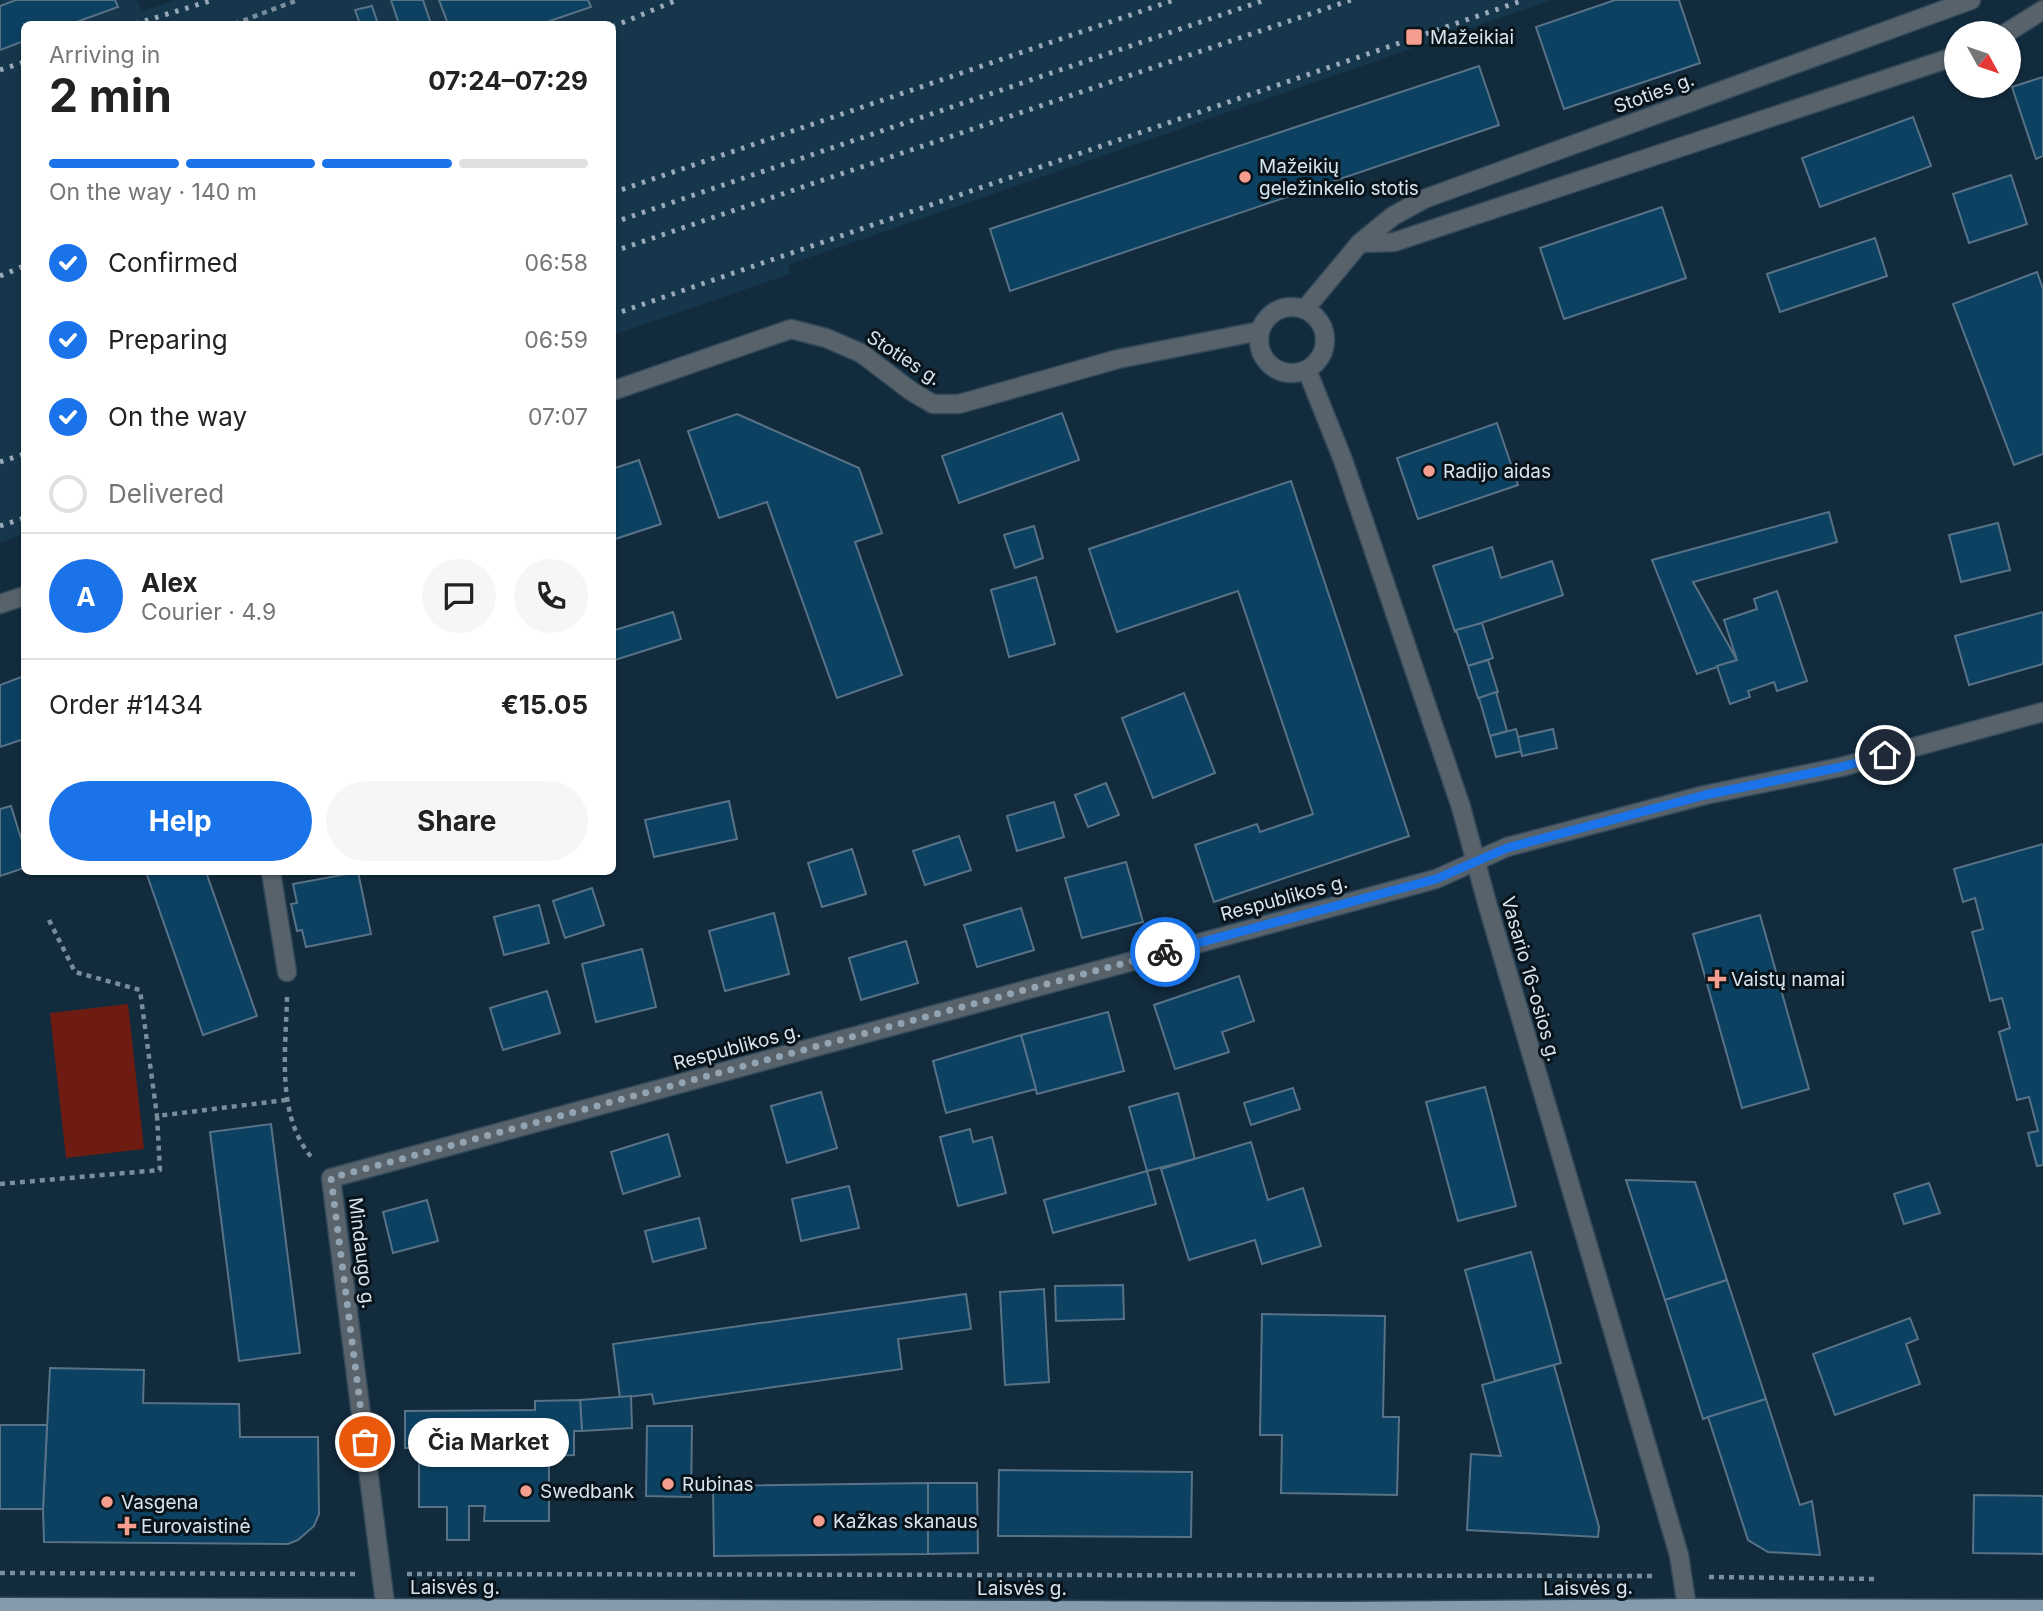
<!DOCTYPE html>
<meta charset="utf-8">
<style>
body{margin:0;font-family:Inter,sans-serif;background:#f6f6f6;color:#222;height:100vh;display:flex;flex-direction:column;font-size:26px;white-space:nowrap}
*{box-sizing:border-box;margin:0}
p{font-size:23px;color:#767676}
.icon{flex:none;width:38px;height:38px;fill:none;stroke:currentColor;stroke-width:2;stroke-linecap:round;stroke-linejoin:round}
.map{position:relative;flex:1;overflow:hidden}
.details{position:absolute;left:21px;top:21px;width:595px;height:854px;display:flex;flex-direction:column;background:#fff;border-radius:10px;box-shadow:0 2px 5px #0004}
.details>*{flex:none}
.needle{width:46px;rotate:130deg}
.buttons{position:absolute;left:1944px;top:21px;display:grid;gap:14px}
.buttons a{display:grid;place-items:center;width:77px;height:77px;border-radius:50%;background:#fff;box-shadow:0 2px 5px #0004;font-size:35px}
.pin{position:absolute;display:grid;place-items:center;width:60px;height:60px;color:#fff;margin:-30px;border:4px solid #fff;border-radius:50%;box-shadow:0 2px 7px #0007}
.courier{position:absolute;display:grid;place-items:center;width:70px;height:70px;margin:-35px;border:5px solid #1a73e8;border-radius:50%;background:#fff;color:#222;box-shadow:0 2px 9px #0007}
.bubble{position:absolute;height:49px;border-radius:24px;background:#fff;box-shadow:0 2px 5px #0004;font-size:23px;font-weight:700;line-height:49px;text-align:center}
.summary em{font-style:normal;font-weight:700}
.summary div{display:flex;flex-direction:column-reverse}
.summary{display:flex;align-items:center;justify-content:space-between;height:119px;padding:0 28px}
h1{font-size:46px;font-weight:700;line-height:52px}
.bar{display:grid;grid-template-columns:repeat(4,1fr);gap:10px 7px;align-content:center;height:84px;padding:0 28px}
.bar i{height:9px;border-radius:5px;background:#e0e0e0}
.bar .selected{background:#1a73e8}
.bar p{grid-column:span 4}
.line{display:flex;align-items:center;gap:18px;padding:0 28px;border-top:2px solid #e0e0e0}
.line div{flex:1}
.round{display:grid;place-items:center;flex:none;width:74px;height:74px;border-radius:37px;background:#f6f6f6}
ol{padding:0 28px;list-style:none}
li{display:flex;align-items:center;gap:21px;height:77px}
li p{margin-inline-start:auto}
li .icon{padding:7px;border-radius:50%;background:#1a73e8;color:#fff;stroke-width:4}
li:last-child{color:#767676}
li i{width:38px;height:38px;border:4px solid #e0e0e0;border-radius:50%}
.action{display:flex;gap:14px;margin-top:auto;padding:14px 28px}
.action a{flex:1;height:80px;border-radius:42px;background:#1a73e8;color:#fff;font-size:28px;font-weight:700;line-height:80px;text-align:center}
.action a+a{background:#f6f6f6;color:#222}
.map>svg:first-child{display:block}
.built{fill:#16364b}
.green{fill:#6e1c12}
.building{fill:#0c4162;stroke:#587287;stroke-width:2}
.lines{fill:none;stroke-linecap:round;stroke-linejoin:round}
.minor-casing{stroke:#32495a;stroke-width:21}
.major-casing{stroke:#32495a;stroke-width:21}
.path{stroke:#798d9b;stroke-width:4.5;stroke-dasharray:5 5;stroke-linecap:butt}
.minor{stroke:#57626b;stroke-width:18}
.major{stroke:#849bad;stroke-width:18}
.rail{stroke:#98a9b7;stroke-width:5;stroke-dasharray:3.5 7;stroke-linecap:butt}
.done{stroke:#92a4b2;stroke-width:7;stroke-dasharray:0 12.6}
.route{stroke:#1a73e8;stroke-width:9}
.poi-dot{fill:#f59d8e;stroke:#08131a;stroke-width:2.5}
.labels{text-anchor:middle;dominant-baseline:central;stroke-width:6;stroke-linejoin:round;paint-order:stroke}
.poi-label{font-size:19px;fill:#d7e5f1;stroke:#08131a;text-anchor:start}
.street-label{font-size:19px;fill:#d7e5f1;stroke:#08131a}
</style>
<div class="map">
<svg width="2043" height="1611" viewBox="0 0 2043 1611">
<rect width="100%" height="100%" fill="#122b3d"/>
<path class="built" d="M0 0H137L142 11 175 0H1552L788 265 790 274 613 335 612 24H24V534L0 543Z"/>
<path class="green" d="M128 1004 144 1149 66 1158 50 1013Z"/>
<g class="building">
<path d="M16 0H115L118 7 71 24H24V41L0 50V6Z"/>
<path d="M391 0H423L431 24H399Z"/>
<path d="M439 0H588L591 7 541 24H448Z"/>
<path d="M1615 0H1679L1700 63 1564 109 1536 27Z"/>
<path d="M372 6 378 24H360L355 10Z"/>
<path d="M1479 66 1499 125 1010 291 990 229Z"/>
<path d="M2043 77V156L2036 159 2012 87Z"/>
<path d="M1913 117 1931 166 1820 207 1802 158Z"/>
<path d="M2011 175 2027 224 1969 243 1953 194Z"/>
<path d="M1662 207 1686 278 1564 319 1540 248Z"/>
<path d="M1875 238 1887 276 1780 312 1767 274Z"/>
<path d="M2037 272 2043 289V454L2014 465 1953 304Z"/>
<path d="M1062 413 1079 460 959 503 942 456Z"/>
<path d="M737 414 859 468 882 533 855 542 902 675 837 698 767 502 719 518 688 431Z"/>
<path d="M1497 423 1518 485 1418 519 1397 458Z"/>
<path d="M639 460 661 524 612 540V469Z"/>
<path d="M1291 481 1409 836 1214 902 1195 845 1257 824 1260 832 1313 814 1238 591 1117 632 1089 549Z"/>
<path d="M1829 512 1837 542 1693 582 1737 660 1697 674 1652 560Z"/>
<path d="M1998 523 2010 570 1961 582 1949 535Z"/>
<path d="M1034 526 1043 558 1015 568 1004 535Z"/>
<path d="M1492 547 1501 578 1552 561 1563 595 1455 632 1433 566Z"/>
<path d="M1036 577 1055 644 1009 657 991 590Z"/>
<path d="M1777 591 1807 681 1777 691 1774 682 1748 691 1750 697 1730 704 1717 666 1737 660 1724 620 1757 609 1754 599Z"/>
<path d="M673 612 681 639 612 661V631Z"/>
<path d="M2043 612V664L1969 685 1955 636Z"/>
<path d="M1482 623 1493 658 1468 666 1456 630Z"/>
<path d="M1488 660 1498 692 1478 698 1468 666Z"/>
<path d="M24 676V739L0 747V685Z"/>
<path d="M1496 692 1507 731 1490 736 1479 698Z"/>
<path d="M1184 693 1215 773 1153 798 1122 718Z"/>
<path d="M1516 729 1522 751 1496 757 1490 736Z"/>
<path d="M1553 729 1557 748 1522 756 1518 737Z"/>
<path d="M1106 783 1119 815 1088 827 1075 795Z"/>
<path d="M729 801 737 839 654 857 645 820Z"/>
<path d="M1054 802 1064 837 1017 851 1007 816Z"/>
<path d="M11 806 24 848V868L0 876V809Z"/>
<path d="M959 836 971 870 925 885 913 851Z"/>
<path d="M2043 844V1165L2037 1166 2028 1133 2038 1131 2029 1097 2017 1100 1999 1032 2010 1028 2002 998 1990 1001 1972 932 1983 929 1975 898 1963 902 1954 869Z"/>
<path d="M852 849 866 894 822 907 808 863Z"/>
<path d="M1126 862 1143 922 1082 938 1065 878Z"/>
<path d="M146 872H206L257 1016 203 1035Z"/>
<path d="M358 872 371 934 306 947 302 930 297 931 291 904 297 903 293 884Z"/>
<path d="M592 888 604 925 565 938 553 901Z"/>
<path d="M539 905 549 943 504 955 494 917Z"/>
<path d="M1021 908 1034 950 977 967 964 925Z"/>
<path d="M774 913 789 974 725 991 709 931Z"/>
<path d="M1760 915 1809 1089 1742 1108 1693 934Z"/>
<path d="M906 941 918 983 861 1000 849 958Z"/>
<path d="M642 949 656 1007 596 1022 582 964Z"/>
<path d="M1239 976 1254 1021 1222 1032 1229 1052 1175 1069 1154 1005Z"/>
<path d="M547 991 560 1033 503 1050 490 1008Z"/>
<path d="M1108 1012 1124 1071 1037 1094 1021 1035Z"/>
<path d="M1021 1035 1036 1089 946 1113 933 1061Z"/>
<path d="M1485 1087 1516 1206 1458 1221 1426 1102Z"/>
<path d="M1293 1088 1300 1109 1251 1125 1244 1103Z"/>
<path d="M821 1092 837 1148 787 1163 771 1106Z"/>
<path d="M1178 1093 1195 1159 1147 1171 1129 1107Z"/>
<path d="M271 1124 300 1353 239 1361 210 1132Z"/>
<path d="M970 1129 973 1142 992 1137 1006 1193 958 1206 940 1137Z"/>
<path d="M668 1134 680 1176 623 1194 611 1152Z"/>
<path d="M1251 1142 1268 1200 1303 1188 1321 1246 1262 1264 1255 1240 1189 1260 1161 1169Z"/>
<path d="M1147 1171 1156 1204 1053 1233 1044 1200Z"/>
<path d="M1626 1180 1695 1182 1727 1280 1665 1300Z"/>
<path d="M1929 1183 1940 1213 1904 1224 1894 1194Z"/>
<path d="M849 1186 859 1228 801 1241 792 1199Z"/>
<path d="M427 1200 438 1241 393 1253 383 1212Z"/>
<path d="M699 1218 706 1248 653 1262 645 1231Z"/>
<path d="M1531 1252 1561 1363 1495 1381 1465 1270Z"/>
<path d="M1727 1280 1766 1399 1703 1419 1665 1300Z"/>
<path d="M1123 1285 1124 1319 1056 1321 1055 1286Z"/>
<path d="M1044 1289 1049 1382 1005 1385 1000 1292Z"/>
<path d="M966 1294 971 1329 898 1339 902 1369 654 1404 652 1394 620 1398 613 1344Z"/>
<path d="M1262 1314 1385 1316 1383 1417H1399L1397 1495 1281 1493 1282 1435H1260Z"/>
<path d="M1910 1318 1918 1339 1906 1344 1920 1384 1835 1415 1813 1354Z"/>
<path d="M1554 1365 1599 1527 1598 1537 1467 1530 1471 1454 1501 1456 1482 1385Z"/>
<path d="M50 1368 144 1370 143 1403 239 1404 240 1437H318L319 1514 314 1526 298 1540 288 1544 44 1542 43 1509Z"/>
<path d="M631 1396 632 1428 582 1431 580 1400Z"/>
<path d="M1766 1399 1800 1505 1812 1501 1820 1555 1768 1552 1748 1540 1708 1417Z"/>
<path d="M580 1400 582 1431H574V1455L549 1456V1521H484L485 1506H469V1540H447V1507H419V1448H405V1411L535 1410V1401Z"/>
<path d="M0 1425H47L43 1509H0Z"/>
<path d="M647 1426H692L691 1497 646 1496Z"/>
<path d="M999 1470 1192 1472 1191 1537 998 1536Z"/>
<path d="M928 1483V1554L714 1556 713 1486Z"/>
<path d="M928 1483H977L978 1553 928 1554Z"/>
<path d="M1974 1495 2043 1496V1554L1973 1553Z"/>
</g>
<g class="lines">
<g class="minor-casing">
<g id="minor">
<path d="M2006 33 2043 10"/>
<path d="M1360 243 1394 242 1956 56"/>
<circle cx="1292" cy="340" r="33"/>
<path d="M1305 309 1360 243 1393 216 1424 199 1971 0"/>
<path d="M1307 370 1343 460 1461 807 1487 903 1679 1555 1687 1608"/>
<path d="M612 391 791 329 826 338 861 353 911 391 933 404H959L1118 359 1260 331"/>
<path d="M0 604 24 596"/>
<path d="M271 872 287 972"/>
<path d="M386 1611 331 1178 1436 879 1507 847 1705 795 1841 767 2043 712"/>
</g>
</g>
<g class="major-casing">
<path id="major" d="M0 1607 1341 1611 1687 1608 2043 1609"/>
</g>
<g class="path">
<path d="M234 24 298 0"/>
<path d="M49 920 75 972 140 990 157 1116"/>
<path d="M287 997C286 1050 275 1118 314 1160"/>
<path d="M0 1184 160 1170 157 1116 286 1100"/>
<path d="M0 1573 356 1574"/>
<path d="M407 1574 1655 1576"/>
<path d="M1709 1577 1879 1579"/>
</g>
<use href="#minor" class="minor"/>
<use href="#major" class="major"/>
<g class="rail">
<path d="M135 24 213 0"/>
<path d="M612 27 677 0"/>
<path d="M0 70 24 62"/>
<path d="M612 193 1174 0"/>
<path d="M612 223 1265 0"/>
<path d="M612 252 1351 0"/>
<path d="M0 276 24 266"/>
<path d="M612 315 1524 0"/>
<path d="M0 462 24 454"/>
<path d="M0 526 24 518"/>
</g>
</g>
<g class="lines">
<path class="done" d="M365 1442 331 1178 1165 952"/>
<path class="route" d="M1165 952 1436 879 1507 848 1705 795 1841 767 1885 755"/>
</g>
<g class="poi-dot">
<rect x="1405" y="28" width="18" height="18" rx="3.5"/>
<circle cx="1245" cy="177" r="7"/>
<circle cx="1429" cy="471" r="7"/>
<path d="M1713.5 968.5h7v7h7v7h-7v7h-7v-7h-7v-7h7z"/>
<circle cx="668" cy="1484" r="7"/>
<circle cx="526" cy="1491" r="7"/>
<circle cx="107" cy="1502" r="7"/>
<circle cx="819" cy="1521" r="7"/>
<path d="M123.5 1515.5h7v7h7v7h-7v7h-7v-7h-7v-7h7z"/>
</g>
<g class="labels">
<g class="poi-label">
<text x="1430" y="37">Mažeikiai</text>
<text x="1259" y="166">Mažeikių<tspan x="1259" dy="22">geležinkelio stotis</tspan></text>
<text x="1443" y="471">Radijo aidas</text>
<text x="1731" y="979">Vaistų namai</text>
<text x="682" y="1484">Rubinas</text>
<text x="540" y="1491">Swedbank</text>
<text x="121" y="1502">Vasgena</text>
<text x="833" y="1521">Kažkas skanaus</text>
<text x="141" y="1526">Eurovaistinė</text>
</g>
<g class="street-label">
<text transform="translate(1654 93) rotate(-20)">Stoties g.</text>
<text transform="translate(904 358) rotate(33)">Stoties g.</text>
<text transform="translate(1284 898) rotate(-15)">Respublikos g.</text>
<text transform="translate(1531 979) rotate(74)">Vasario 16-osios g.</text>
<text transform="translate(737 1047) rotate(-15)">Respublikos g.</text>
<text transform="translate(362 1253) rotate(83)">Mindaugo g.</text>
<text x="455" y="1587">Laisvės g.</text>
<text x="1022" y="1588">Laisvės g.</text>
<text transform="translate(1588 1588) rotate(-1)">Laisvės g.</text>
</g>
</g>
</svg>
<div class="buttons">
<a><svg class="needle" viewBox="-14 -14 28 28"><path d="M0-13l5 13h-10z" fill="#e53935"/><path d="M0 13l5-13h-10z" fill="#767676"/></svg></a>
</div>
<div class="pin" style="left:365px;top:1442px;background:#ea580c"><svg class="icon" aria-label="bag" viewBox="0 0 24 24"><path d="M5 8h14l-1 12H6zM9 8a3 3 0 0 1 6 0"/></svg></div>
<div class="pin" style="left:1885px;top:755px;background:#1f2937"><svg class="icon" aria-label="home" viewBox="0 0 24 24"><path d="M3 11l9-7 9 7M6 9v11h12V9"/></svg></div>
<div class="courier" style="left:1165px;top:952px"><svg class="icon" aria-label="bike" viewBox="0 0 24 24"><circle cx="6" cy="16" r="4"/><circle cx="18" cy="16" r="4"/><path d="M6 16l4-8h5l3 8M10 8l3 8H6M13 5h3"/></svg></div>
<div class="bubble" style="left:408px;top:1418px;width:161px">Čia Market</div>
<section class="details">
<div class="summary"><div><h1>2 min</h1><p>Arriving in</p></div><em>07:24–07:29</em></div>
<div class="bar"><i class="selected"></i><i class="selected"></i><i class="selected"></i><i></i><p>On the way · 140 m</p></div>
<ol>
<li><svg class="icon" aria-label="check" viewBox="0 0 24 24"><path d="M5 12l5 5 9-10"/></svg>Confirmed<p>06:58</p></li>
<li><svg class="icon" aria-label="check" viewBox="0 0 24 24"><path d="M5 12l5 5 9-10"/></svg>Preparing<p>06:59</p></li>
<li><svg class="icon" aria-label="check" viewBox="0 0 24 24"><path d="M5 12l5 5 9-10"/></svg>On the way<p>07:07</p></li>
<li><i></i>Delivered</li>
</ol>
<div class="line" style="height:126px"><b class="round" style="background:#1a73e8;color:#fff">A</b><div><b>Alex</b><p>Courier · 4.9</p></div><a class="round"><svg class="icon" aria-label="chat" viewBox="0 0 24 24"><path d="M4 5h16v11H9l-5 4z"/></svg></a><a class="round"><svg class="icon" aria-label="phone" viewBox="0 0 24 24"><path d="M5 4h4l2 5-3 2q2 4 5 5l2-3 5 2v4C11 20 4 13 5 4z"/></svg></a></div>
<div class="line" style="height:91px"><div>Order #1434</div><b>€15.05</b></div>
<div class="action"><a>Help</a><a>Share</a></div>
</section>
</div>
